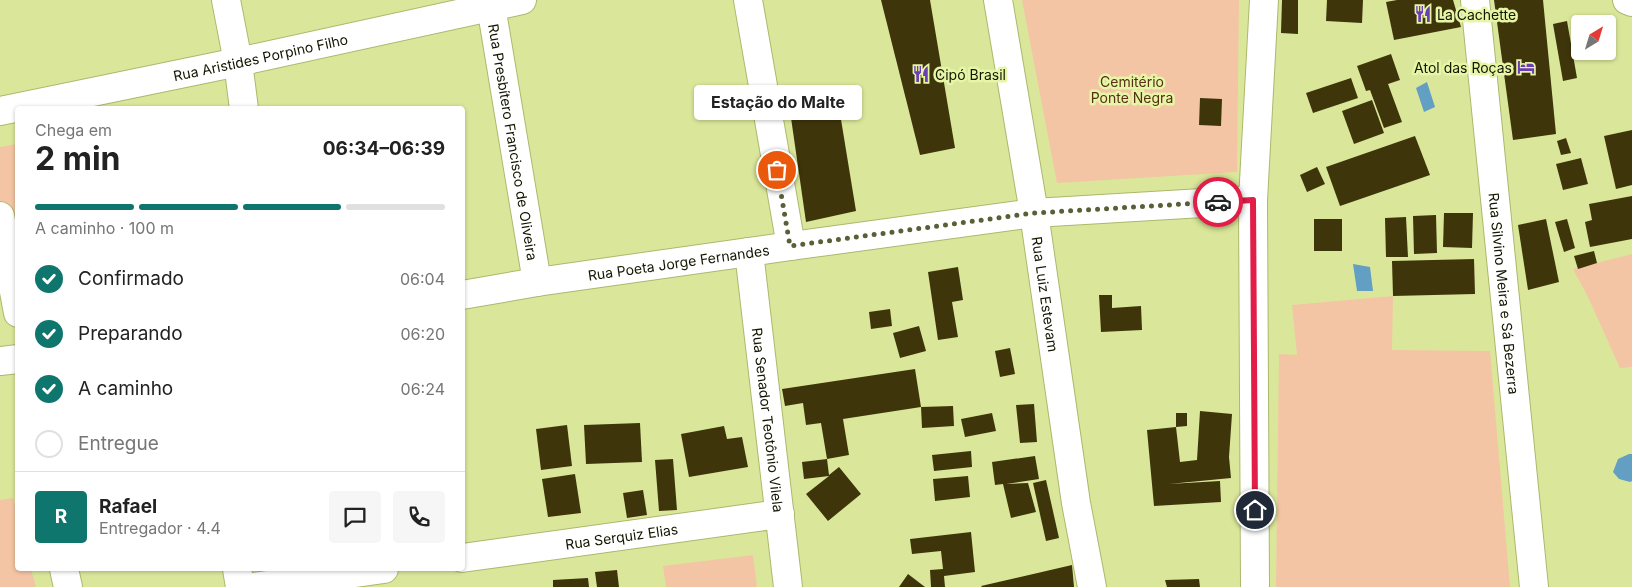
<!DOCTYPE html>
<html lang="pt">
<meta charset="utf-8">
<style>
body{margin:0;font-family:Inter,sans-serif;background:#f6f6f6;color:#222;height:100vh;display:flex;flex-direction:column;font-size:19px;white-space:nowrap}
*{box-sizing:border-box;margin:0}
p{font-size:16px;color:#767676}
.icon{flex:none;width:28px;height:28px;fill:none;stroke:currentColor;stroke-width:2;stroke-linecap:round;stroke-linejoin:round}
.map{position:relative;flex:1;overflow:hidden}
.details{position:absolute;left:15px;top:106px;width:450px;height:465px;display:flex;flex-direction:column;background:#fff;border-radius:5px;box-shadow:0 1px 4px #0004}
.details>*{flex:none}
.needle{width:32px;rotate:38deg}
.fabs{position:absolute;left:1571px;top:15px;display:grid;gap:10px}
.fabs a{display:grid;place-items:center;width:45px;height:45px;border-radius:5px;background:#fff;box-shadow:0 1px 4px #0004;font-size:25px}
.pin{position:absolute;display:grid;place-items:center;width:42px;height:42px;color:#fff;margin:-21px;border:2px solid #fff;border-radius:50%;box-shadow:0 1px 5px #0007}
.courier{position:absolute;display:grid;place-items:center;width:50px;height:50px;margin:-25px;border:4px solid #e11d48;border-radius:50%;background:#fff;color:#222;box-shadow:0 1px 6px #0007}
.bubble{position:absolute;height:35px;border-radius:5px;background:#fff;box-shadow:0 1px 4px #0004;font-size:16px;font-weight:700;line-height:35px;text-align:center}
.overview em{font-style:normal;font-weight:700}
.overview div{display:flex;flex-direction:column-reverse}
.overview{display:flex;align-items:center;justify-content:space-between;height:85px;padding:0 20px}
h1{font-size:32px;font-weight:700;line-height:38px}
.bar{display:grid;grid-template-columns:repeat(4,1fr);gap:8px 5px;align-content:center;height:60px;padding:0 20px}
.bar i{height:6px;border-radius:4px;background:#e0e0e0}
.bar .selected{background:#0f766e}
.bar p{grid-column:span 4}
.line{display:flex;align-items:center;gap:12px;padding:0 20px;border-top:1px solid #e0e0e0}
.line div{flex:1}
.round{display:grid;place-items:center;flex:none;width:52px;height:52px;border-radius:5px;background:#f6f6f6}
ol{padding:0 20px;list-style:none}
li{display:flex;align-items:center;gap:15px;height:55px}
li p{margin-inline-start:auto}
li .icon{padding:5px;border-radius:50%;background:#0f766e;color:#fff;stroke-width:4}
li:last-child{color:#767676}
li i{width:28px;height:28px;border:2px solid #e0e0e0;border-radius:50%}
.map>svg:first-child{display:block}
.green{fill:#f4c5a4}
.water{fill:#639fc3}
.building{fill:#3e350b}
.lines{fill:none;stroke-linecap:round;stroke-linejoin:round}
.minor-casing{stroke:#acb86d;stroke-width:30}
.tertiary-casing{stroke:#acb86d;stroke-width:30}
.secondary-casing{stroke:#acb86d;stroke-width:30}
.minor{stroke:#fff;stroke-width:28}
.tertiary{stroke:#fff;stroke-width:28}
.secondary{stroke:#fff;stroke-width:28}
.done{stroke:#595f36;stroke-width:5;stroke-dasharray:0 9}
.route{stroke:#e11d48;stroke-width:6}
.labels{text-anchor:middle;dominant-baseline:central;stroke-width:5;stroke-linejoin:round;paint-order:stroke}
.poi-label{font-size:14px;fill:#131600;stroke:#e7f5a7;text-anchor:start}
.street-label{font-size:14px;fill:#131600;stroke:#e7f5a7}
.park-label{font-size:14px;fill:#553014;stroke:#e7f5a7}
</style>
<div class="map">
<svg width="1632" height="587" viewBox="0 0 1632 587">
<rect width="100%" height="100%" fill="#dae79a"/>
<g class="green">
<path d="M1022 0H1239L1237 172 1057 183Z"/>
<path d="M17 144V214L2 217 0 206V147Z"/>
<path d="M1632 254V367L1620 368 1588 297 1573 269Z"/>
<path d="M1393 296 1392 350 1490 351 1510 587H1276L1279 354 1297 355 1292 305Z"/>
<path d="M13 498 18 515V569H31L36 587H0V500Z"/>
<path d="M753 555 757 587H666L663 566Z"/>
</g>
<g class="water">
<path d="M1427 82 1435 107 1424 112 1416 88Z"/>
<path d="M1353 264 1370 267 1373 291H1357Z"/>
<path d="M1629 454H1632V481L1630 482 1619 479 1613 472 1618 459Z"/>
</g>
<g class="building">
<path d="M881 0H930L955 148 920 155Z"/>
<path d="M1282 0H1298V34L1281 33Z"/>
<path d="M1327 0H1363L1362 23 1326 21Z"/>
<path d="M1397 0H1453L1461 27 1394 40 1386 2Z"/>
<path d="M1494 0H1543L1556 134 1513 140Z"/>
<path d="M1567 21 1577 78 1563 81 1553 24Z"/>
<path d="M1391 54 1400 80 1388 84 1402 122 1384 128 1370 90 1366 91 1357 66Z"/>
<path d="M1351 78 1358 98 1313 113 1306 93Z"/>
<path d="M836 89 856 211 806 222 788 97Z"/>
<path d="M1200 98 1222 99 1221 126 1199 125Z"/>
<path d="M1372 100 1384 133 1354 144 1342 111Z"/>
<path d="M1632 130V185L1616 189 1604 136Z"/>
<path d="M1415 136 1430 175 1340 206 1326 167Z"/>
<path d="M1566 138 1571 153 1561 155 1557 141Z"/>
<path d="M1581 158 1588 184 1563 190 1556 164Z"/>
<path d="M1317 167 1325 184 1307 192 1300 175Z"/>
<path d="M1632 196V239L1590 247 1585 222 1592 220 1589 204Z"/>
<path d="M1444 213H1473L1472 248 1443 247Z"/>
<path d="M1436 215 1437 253 1414 254 1413 216Z"/>
<path d="M1406 217 1408 257H1386L1385 218Z"/>
<rect x="1314" y="219" width="28" height="32"/>
<path d="M1546 219 1559 282 1528 290 1518 225Z"/>
<path d="M1567 219 1575 248 1564 252 1555 222Z"/>
<path d="M1594 251 1597 263 1578 269 1574 256Z"/>
<path d="M1474 259 1475 294 1393 296 1392 261Z"/>
<path d="M958 267 963 300 952 302 958 337 938 340 928 272Z"/>
<path d="M1099 295H1112V308L1141 306 1142 330 1101 332Z"/>
<path d="M890 309 892 326 871 329 869 312Z"/>
<path d="M919 326 926 351 900 358 893 333Z"/>
<path d="M1010 348 1015 374 1000 377 995 351Z"/>
<path d="M915 369 921 407 843 419 849 455 827 459 821 423 806 425 803 403 785 406 782 389Z"/>
<path d="M1034 404 1037 442 1020 443 1016 405Z"/>
<path d="M953 406 954 426 922 428 921 407Z"/>
<path d="M1200 411 1232 414 1229 457 1231 478 1169 484 1220 481 1221 502 1154 506 1147 430 1176 427 1180 462 1197 460Z"/>
<path d="M992 413 996 431 965 437 961 419Z"/>
<path d="M1176 413H1187V426L1176 427Z"/>
<path d="M640 423 642 462 586 464 584 425Z"/>
<path d="M567 425 572 466 541 470 536 429Z"/>
<path d="M724 426 727 439 742 437 748 467 689 477 681 434Z"/>
<path d="M971 451 972 467 934 471 932 455Z"/>
<path d="M1035 456 1039 479 1006 484 1028 483 1036 512 1011 518 1003 484 995 485 992 462Z"/>
<path d="M673 459 677 510 659 511 655 460Z"/>
<path d="M827 459 829 475 839 467 861 494 828 521 806 494 829 476 804 479 802 462Z"/>
<path d="M575 474 581 513 548 517 542 479Z"/>
<path d="M968 476 970 497 935 501 933 479Z"/>
<path d="M1046 480 1059 538 1046 541 1033 483Z"/>
<path d="M643 490 647 515 627 518 623 493Z"/>
<path d="M971 532 975 572 944 576 945 587H931L930 570 943 569 941 551 912 554 910 539Z"/>
<path d="M1072 565 1074 587H982L981 586Z"/>
<path d="M617 570 619 587H597L595 572Z"/>
<path d="M908 574 925 587H899Z"/>
<path d="M588 578 589 587H553V580Z"/>
<path d="M1199 579 1200 587H1167L1165 580Z"/>
</g>
<g class="lines">
<g class="minor-casing">
<g id="minor">
<path d="M226 0 238 62 244 109"/>
<path id="s1" d="M490 0 537 282"/>
<path d="M748 0 791 246"/>
<path id="s2" d="M998 0 1034 213 1076 503 1092 587"/>
<path id="s3" d="M1475 0 1534 587"/>
<path id="s4" d="M0 111 238 62 522 0"/>
<path d="M0 216 18 313"/>
<path id="s5" d="M749 252 788 587"/>
<path id="s6" d="M462 295 537 282 791 246 1034 213 1253 200"/>
<path d="M0 361 18 359"/>
<path id="s7" d="M462 558 780 514"/>
<path d="M64 569 68 587"/>
<path d="M237 569 240 587"/>
<path d="M253 587 384 569"/>
</g>
</g>
<g class="tertiary-casing">
<path id="tertiary" d="M1627 0 1632 2"/>
</g>
<g class="secondary-casing">
<path id="secondary" d="M1255 587 1253 200 1264 0"/>
</g>
<use href="#minor" class="minor"/>
<use href="#tertiary" class="tertiary"/>
<use href="#secondary" class="secondary"/>
</g>
<g class="lines">
<path class="done" d="M777 170 790 246 1034 213 1218 202"/>
<path class="route" d="M1218 202 1253 200 1255 510"/>
</g>
<defs>
<g id="restaurant-bare" transform="scale(1.35)"><path d="M-5-6h1v4h1v-4h1v4h1v-4h1v5L-1.5 .5V6h-2V.5L-5-1ZM5-6V6H3V1.5H1.5Q1.5-4 5-6Z" fill="#6c3eb6" stroke="#e7f5a7" stroke-width="2.5" paint-order="stroke"/></g>
<g id="hotel-bare" transform="scale(1.35)"><path d="M-6-4.5h1.5V1H6V5H4.5V3h-9V5H-6ZM-4 0a1.8 1.8 0 1 1 3.6 0ZM.5 0V-2.5h3Q6-2.5 6 0Z" fill="#6c3eb6" stroke="#e7f5a7" stroke-width="2.5" paint-order="stroke"/></g>
</defs>
<g fill-rule="evenodd">
<use href="#restaurant-bare" x="1423" y="14"/>
<use href="#hotel-bare" x="1526" y="67"/>
<use href="#restaurant-bare" x="921" y="74"/>
</g>
<g class="labels">
<g class="poi-label">
<text x="1437" y="14">La Cachette</text>
<text x="1512" y="67" text-anchor="end">Atol das Roças</text>
<text x="935" y="74">Cipó Brasil</text>
</g>
<g class="street-label">
<text stroke="none"><textPath href="#s4" startOffset="266">Rua Aristides Porpino Filho</textPath></text>
<text stroke="none"><textPath href="#s1" startOffset="144">Rua Presbítero Francisco de Oliveira</textPath></text>
<text stroke="none"><textPath href="#s6" startOffset="219">Rua Poeta Jorge Fernandes</textPath></text>
<text stroke="none"><textPath href="#s2" startOffset="298">Rua Luiz Estevam</textPath></text>
<text stroke="none"><textPath href="#s3" startOffset="295">Rua Silvino Meira e Sá Bezerra</textPath></text>
<text stroke="none"><textPath href="#s5" startOffset="169">Rua Senador Teotônio Vilela</textPath></text>
<text stroke="none"><textPath href="#s7" startOffset="161">Rua Serquiz Elias</textPath></text>
</g>
<g class="park-label">
<text x="1132" y="81">Cemitério<tspan x="1132" dy="16">Ponte Negra</tspan></text>
</g>
</g>
</svg>
<div class="fabs">
<a><svg class="needle" viewBox="-14 -14 28 28"><path d="M0-13l5 13h-10z" fill="#e53935"/><path d="M0 13l5-13h-10z" fill="#767676"/></svg></a>
</div>
<div class="pin" style="left:777px;top:170px;background:#ea580c"><svg class="icon" aria-label="bag" viewBox="0 0 24 24"><path d="M5 8h14l-1 12H6zM9 8a3 3 0 0 1 6 0"/></svg></div>
<div class="pin" style="left:1255px;top:510px;background:#1f2937"><svg class="icon" aria-label="home" viewBox="0 0 24 24"><path d="M3 11l9-7 9 7M6 9v11h12V9"/></svg></div>
<div class="courier" style="left:1218px;top:202px"><svg class="icon" aria-label="car" viewBox="0 0 24 24"><path d="M5 17H2v-5l4-1 3-4h7l3 4 3 1v5h-3M9 17h6M6 11h13"/><circle cx="7" cy="17" r="2"/><circle cx="17" cy="17" r="2"/></svg></div>
<div class="bubble" style="left:694px;top:85px;width:168px">Estação do Malte</div>
<section class="details">
<div class="overview"><div><h1>2 min</h1><p>Chega em</p></div><em>06:34–06:39</em></div>
<div class="bar"><i class="selected"></i><i class="selected"></i><i class="selected"></i><i></i><p>A caminho · 100 m</p></div>
<ol>
<li><svg class="icon" aria-label="check" viewBox="0 0 24 24"><path d="M5 12l5 5 9-10"/></svg>Confirmado<p>06:04</p></li>
<li><svg class="icon" aria-label="check" viewBox="0 0 24 24"><path d="M5 12l5 5 9-10"/></svg>Preparando<p>06:20</p></li>
<li><svg class="icon" aria-label="check" viewBox="0 0 24 24"><path d="M5 12l5 5 9-10"/></svg>A caminho<p>06:24</p></li>
<li><i></i>Entregue</li>
</ol>
<div class="line" style="height:90px"><b class="round" style="background:#0f766e;color:#fff">R</b><div><b>Rafael</b><p>Entregador · 4.4</p></div><a class="round"><svg class="icon" aria-label="chat" viewBox="0 0 24 24"><path d="M4 5h16v11H9l-5 4z"/></svg></a><a class="round"><svg class="icon" aria-label="phone" viewBox="0 0 24 24"><path d="M5 4h4l2 5-3 2q2 4 5 5l2-3 5 2v4C11 20 4 13 5 4z"/></svg></a></div>
</section>
</div>
